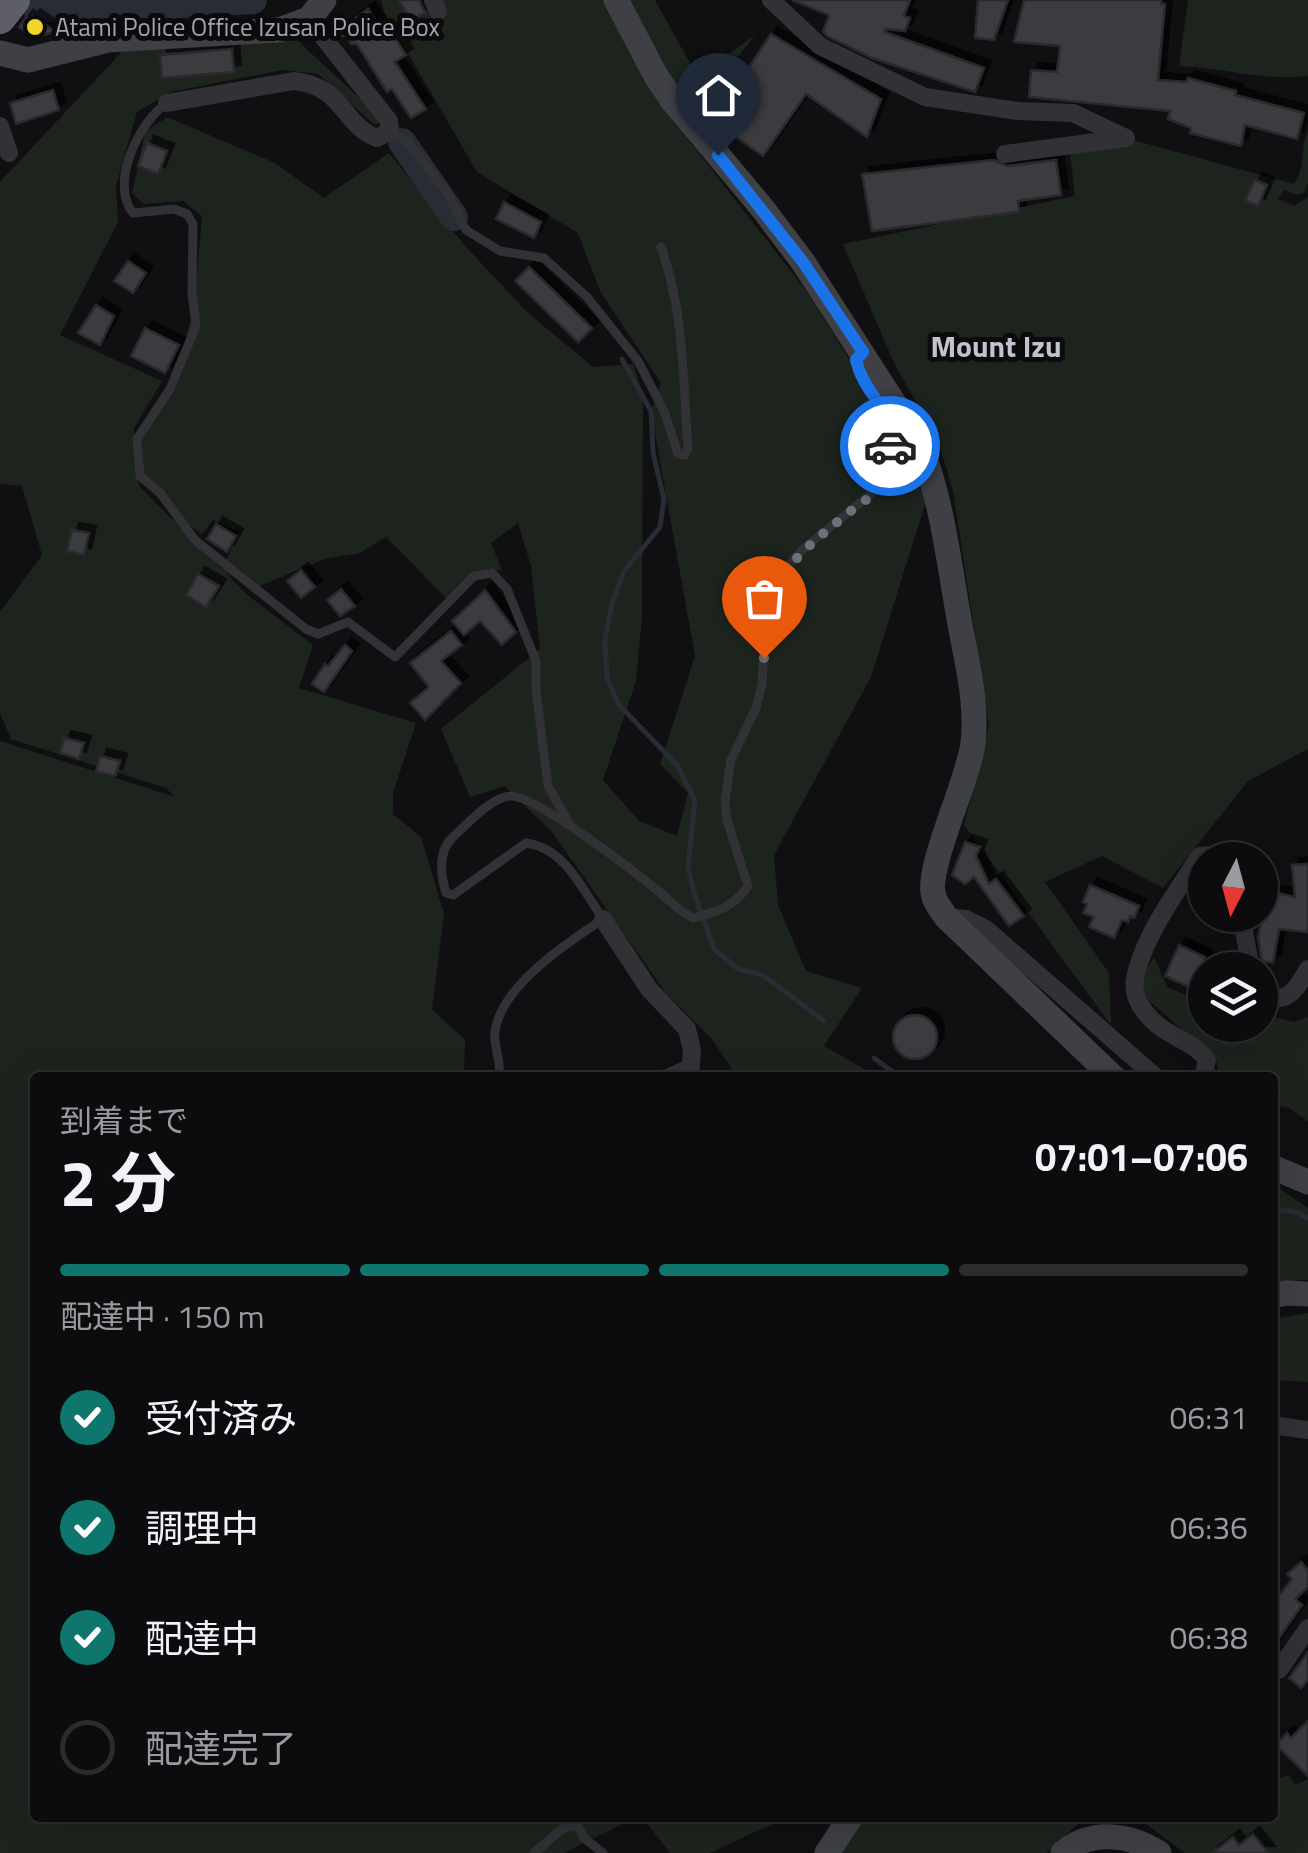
<!DOCTYPE html>
<html lang="ja">
<meta charset="utf-8">
<style>
body{margin:0;font-family:"Titillium Web","Noto Sans JP",sans-serif;background:#151517;color:#f1f3f6;height:100vh;display:flex;flex-direction:column;font-size:38px;white-space:nowrap}
*{box-sizing:border-box;margin:0}
p{font-size:32px;color:#9a9b9e}
.icon{flex:none;width:55px;height:55px;fill:none;stroke:currentColor;stroke-width:2;stroke-linecap:round;stroke-linejoin:round}
.map{position:relative;flex:1;overflow:hidden}
.sheet{position:absolute;left:30px;top:1072px;width:1248px;height:750px;display:flex;flex-direction:column;background:#0c0c0e;border-radius:10px;box-shadow:0 10px 40px #0002,0 0 0 2px #2c2c2e}
.sheet>*{flex:none}
.needle{width:65px;rotate:186deg}
.buttons{position:absolute;left:1188px;top:842px;display:grid;gap:20px}
.buttons a{display:grid;place-items:center;width:90px;height:90px;border-radius:50%;background:#0c0c0e;box-shadow:0 10px 40px #0002,0 0 0 2px #2c2c2e;font-size:50px}
.pin{position:absolute;display:grid;place-items:center;width:85px;height:85px;color:#fff;margin:-102px -42px;border-radius:50% 50% 50% 0;rotate:-45deg;box-shadow:0 0 10px #0007}
.pin .icon{rotate:45deg}
.courier{position:absolute;display:grid;place-items:center;width:100px;height:100px;margin:-50px;border:8px solid #1a73e8;border-radius:50%;background:#fff;color:#222;box-shadow:0 2px 12px #0007}
.head em{font-style:normal;font-weight:700}
.head div{display:flex;flex-direction:column-reverse}
.head{display:flex;align-items:center;justify-content:space-between;height:170px;padding:0 30px}
h1{font-size:65px;font-weight:700;line-height:75px}
.bar{display:grid;grid-template-columns:repeat(4,1fr);gap:15px 10px;align-content:center;height:120px;padding:0 30px}
.bar i{height:12px;border-radius:8px;background:#2c2c2e}
.bar .on{background:#0f766e}
.bar p{grid-column:span 4}
ol{padding:0 30px;list-style:none}
li{display:flex;align-items:center;gap:30px;height:110px}
li p{margin-inline-start:auto}
li .icon{padding:10px;border-radius:50%;background:#0f766e;color:#fff;stroke-width:4}
li:last-child{color:#9a9b9e}
li i{width:55px;height:55px;border:5px solid #2c2c2e;border-radius:50%}
.map>svg:first-child{display:block}
.green{fill:#1d241e}
.lines{fill:none;stroke-linecap:round;stroke-linejoin:round}
.stream{stroke:#272c35;stroke-width:5}
.river{stroke:#272c35;stroke-width:28}
.building{fill:#3a3a3f;stroke:#2b2a2e;stroke-width:2.5;filter:url(#shadow)}
.lane{stroke:#313136;stroke-width:9}
.street{stroke:#313136;stroke-width:18}
.secondary{stroke:#3f4046;stroke-width:25}
.highway{stroke:#5d5e67;stroke-width:32}
.done{stroke:#6e707a;stroke-width:10;stroke-dasharray:0 18}
.route{stroke:#1a73e8;stroke-width:12}
.poi-dot{fill:#f0d42a;stroke:#0b0b0c;stroke-width:4}
.labels{text-anchor:middle;dominant-baseline:central;stroke-width:10;stroke-linejoin:round;paint-order:stroke}
.poi-label{font-size:25px;fill:#a1a3b2;stroke:#0b0b0c;text-anchor:start}
.quarter-label{font-size:30px;font-weight:bold;fill:#c2c3ce;stroke:#0b0b0c}
</style>
<div class="map">
<svg width="1308" height="1853" viewBox="0 0 1308 1853">
<defs>
<filter id="shadow"><feDropShadow dx="7" dy="-7" stdDeviation="0" flood-color="#0009"/></filter>
</defs>
<rect width="100%" height="100%" fill="#101012"/>
<g class="green">
<path d="M381 0H609L654 96 804 288 908 451 926 501 871 677 774 855 778 905 806 971 862 988 824 1046 878 1077H737L712 1039 666 993 552 832 505 786 470 797 441 729 540 649 531 566 518 523 491 543 502 570 474 572 450 602 386 537 360 553 324 559 255 588 226 573 246 594 313 645 299 688 416 723 393 793V814L421 837 444 914 432 1010 465 1039 464 1077 35 1078V1818H634L564 1853H0V741L175 797 166 788 11 739 0 713V612L42 555 22 486 0 484V182L131 42 296 39 383 120 375 125 318 74 282 70 171 92 137 112 116 186 118 222 60 335 162 381 134 428 139 486 222 569 239 532 213 520 202 534 180 519 140 476 142 438 170 389 194 310 202 216 183 201 144 204 132 193 145 132 167 117 275 163 324 198 389 153 466 247 528 313 593 367 633 364 643 394 642 616 636 681 603 780 639 821 677 836 688 793 660 764 695 656 651 411 661 383 600 291 578 233 477 172 384 12Z"/>
<path d="M627 0H655L697 76 755 35 697 109 666 73Z"/>
<path d="M1188 0H1308V76C1264 81 1222 68 1179 66Z"/>
<path d="M1308 131V183L1304 193 1296 195 1284 190 1278 199 1294 206 1308 197V749L1248 781 1163 888 1102 856 1045 882 1109 973 1111 1025 964 825 989 726 953 491 938 441 895 365 843 244 1075 196 1070 152 1133 140 1294 184C1308 161 1298 153 1308 131Z"/>
<path d="M1154 957 1167 987 1205 1003V1025H1260V1013L1294 1022 1308 1017V1121L1289 1108 1273 1105 1272 1078 1220 1077 1216 1060 1135 988Z"/>
<path d="M1272 1183 1308 1208V1280L1273 1282Z"/>
<path d="M1308 1313V1382L1273 1380V1319Z"/>
<path d="M1289 1775 1295 1785 1308 1779V1853H1185L1146 1824 1165 1818H1272L1273 1780Z"/>
<path d="M643 1818H785L710 1853H670Z"/>
<path d="M862 1818H1084L1047 1853H839Z"/>
</g>
<g class="lines">
<g class="stream">
<path d="M622 359 651 411 653 453 664 499 660 527 624 571 612 604 605 640 607 678 618 704 677 765 695 800 688 867 694 893 714 949 738 969 763 975 824 1021"/>
<path d="M874 1058 901 1078"/>
<path d="M1272 1208 1299 1213 1308 1218"/>
</g>
<g class="river">
<path d="M34 5 65 11 253 0"/>
<path d="M402 142 454 217"/>
</g>
</g>
<g class="building">
<path d="M399 0H419L425 13 411 20Z"/>
<path d="M792 0H910L904 16 910 18 905 31 885 29V32L984 68 975 92 872 58 827 36 823 32 829 15Z"/>
<path d="M978 0H1008L994 40 975 38Z"/>
<path d="M1024 0H1161V4H1165L1158 80 1187 82 1188 78 1236 91 1235 95 1304 113 1297 139 1245 125 1241 146 1190 133 1191 128 1168 119 1170 111 1029 97 1031 70 1057 72 1060 46 1014 42Z"/>
<path d="M368 9 387 37 392 33 406 55 395 62 426 109 411 118 392 89 387 92 357 44H351L347 35 339 37 335 32Z"/>
<path d="M33 16 56 32 34 37 19 27 26 17 31 20Z"/>
<path d="M771 34 881 99 867 137 806 94 763 156 713 121Z"/>
<path d="M232 49 234 72 162 78 160 55Z"/>
<path d="M53 90 59 110 16 124 10 103Z"/>
<path d="M147 143 167 151 158 174 138 166Z"/>
<path d="M994 160 1007 166 1056 160 1061 195 1018 201 1019 212 872 231 862 174Z"/>
<path d="M1255 180 1267 185 1258 206 1245 200Z"/>
<path d="M504 202 541 222 534 238 496 219Z"/>
<path d="M128 261 146 273 133 293 114 281Z"/>
<path d="M529 267 592 328 578 342 515 281Z"/>
<path d="M96 305 114 316 100 345 78 333Z"/>
<path d="M145 328 179 345 165 373 131 356Z"/>
<path d="M216 524 236 536 227 552 207 539Z"/>
<path d="M72 530 89 533 84 555 67 551Z"/>
<path d="M301 570 315 587 301 598 287 581Z"/>
<path d="M198 574 219 586 206 607 186 595Z"/>
<path d="M341 589 355 606 340 616 327 600Z"/>
<path d="M485 590 516 632 502 645 480 621 464 635 452 621Z"/>
<path d="M451 631 462 645 441 661 461 683 425 720 410 703 429 687 410 663Z"/>
<path d="M345 645 352 651 324 692 312 684 325 664 328 666Z"/>
<path d="M64 738 84 743 79 759 60 753Z"/>
<path d="M100 756 120 761 115 776 96 771Z"/>
<path d="M965 842 980 847 976 856 989 884 996 879 1024 916 1009 926 974 877 965 884 952 875Z"/>
<path d="M1308 864V932L1279 929 1273 963 1262 961 1258 937 1268 891 1295 897 1292 865Z"/>
<path d="M1090 885 1139 906 1134 918 1130 916 1128 922 1122 920 1114 938 1089 927 1094 917 1083 913 1087 904 1083 902Z"/>
<path d="M1179 945 1205 957V994L1165 976Z"/>
<circle cx="915" cy="1037" r="22"/>
<path d="M1301 1562 1308 1570V1587L1295 1599 1302 1605 1272 1648V1604L1292 1579 1287 1574Z"/>
<path d="M1308 1652V1680L1301 1688 1289 1678Z"/>
<path d="M1308 1721V1776L1276 1745 1287 1733 1291 1738Z"/>
<path d="M1253 1834 1268 1853H1212L1233 1837 1239 1845Z"/>
</g>
<g class="lines">
<g class="lane">
<path d="M167 103C139 122 109 183 133 213L174 209 187 214 193 224 192 293 196 326 170 389 137 439 140 476 160 493 195 540 306 629 318 634 348 622 395 657 474 576 492 573 507 589 536 661V690L548 786 569 823"/>
<path d="M390 131 408 142 448 194 466 230 500 251 544 258 587 297 638 361 664 411 678 454 685 455 688 448C683 380 684 311 661 247"/>
<path d="M499 1078C502 1062 493 1046 495 1031 502 985 567 943 603 919 582 889 565 848 526 843L453 895 446 893C440 873 438 850 454 836 468 824 490 798 510 796 535 794 639 875 663 895 673 904 680 912 693 918 716 912 734 907 748 886L727 820 725 801 731 760 756 708 762 683 765 627 773 595 786 568 803 549 881 486 888 455 892 427 859 375 856 360"/>
<path d="M656 1078 690 1063"/>
<path d="M534 1853 562 1829 577 1825 584 1838 603 1853"/>
</g>
<g class="street">
<path d="M433 0 438 11"/>
<path d="M771 0 820 46 925 97 1018 111 1073 113 1126 138 1005 154"/>
<path d="M167 103 294 81C344 86 342 125 377 138L390 131 389 121 309 19"/>
<path d="M0 126 9 153"/>
<path d="M1241 915 1251 970"/>
<path d="M946 917 966 919 986 929 1157 1078"/>
<path d="M603 919 649 989 687 1029 692 1050 690 1078"/>
<path d="M1260 995C1287 1006 1296 990 1308 969"/>
<path d="M1203 1078 1207 1060C1194 1041 1168 1037 1152 1020 1141 1009 1132 995 1135 979 1143 937 1177 891 1200 856L1212 855 1221 860"/>
<path d="M1272 1425 1308 1430"/>
<path d="M1279 1670 1308 1628"/>
</g>
<g class="secondary">
<path d="M616 0 656 76 672 100 763 209 803 262 919 442C941 497 948 555 958 613 965 655 978 700 973 743 969 780 924 871 934 897 936 904 942 911 946 917L1114 1078"/>
<path d="M0 53 28 60 108 40 279 30 309 19 324 0"/>
<path d="M1272 1167 1308 1182"/>
<path d="M1272 1296 1286 1293 1308 1294"/>
<path d="M827 1853 850 1818"/>
<path d="M1063 1853C1091 1829 1130 1834 1159 1853"/>
</g>
<path class="highway" d="M0 18 14 0"/>
</g>
<g class="lines">
<path class="done" d="M764 658C765 581 790 560 846 515 856 506 876 495 882 484 887 474 888 457 890 446"/>
<path class="route" d="M718 155 803 262 863 352 856 360C864 395 894 408 890 446"/>
</g>
<circle class="poi-dot" cx="35" cy="27" r="10"/>
<g class="labels">
<g class="poi-label">
<text x="55" y="27">Atami Police Office Izusan Police Box</text>
</g>
<g class="quarter-label">
<text x="996" y="346">Mount Izu</text>
</g>
</g>
</svg>
<div class="buttons">
<a><svg class="needle" viewBox="-14 -14 28 28"><path d="M0-13l5 13h-10z" fill="#e53935"/><path d="M0 13l5-13h-10z" fill="#9a9b9e"/></svg></a>
<a><svg class="icon" aria-label="layers" viewBox="0 0 24 24"><path d="M12 4l9 5-9 5-9-5zM3 14l9 5 9-5"/></svg></a>
</div>
<div class="pin" style="left:764px;top:658px;background:#ea580c"><svg class="icon" aria-label="bag" viewBox="0 0 24 24"><path d="M5 8h14l-1 12H6zM9 8a3 3 0 0 1 6 0"/></svg></div>
<div class="pin" style="left:718px;top:155px;background:#1f2937"><svg class="icon" aria-label="home" viewBox="0 0 24 24"><path d="M3 11l9-7 9 7M6 9v11h12V9"/></svg></div>
<div class="courier" style="left:890px;top:446px"><svg class="icon" aria-label="car" viewBox="0 0 24 24"><path d="M5 17H2v-5l4-1 3-4h7l3 4 3 1v5h-3M9 17h6M6 11h13"/><circle cx="7" cy="17" r="2"/><circle cx="17" cy="17" r="2"/></svg></div>
<section class="sheet">
<div class="head"><div><h1>2 分</h1><p>到着まで</p></div><em>07:01–07:06</em></div>
<div class="bar"><i class="on"></i><i class="on"></i><i class="on"></i><i></i><p>配達中 · 150 m</p></div>
<ol>
<li><svg class="icon" aria-label="check" viewBox="0 0 24 24"><path d="M5 12l5 5 9-10"/></svg>受付済み<p>06:31</p></li>
<li><svg class="icon" aria-label="check" viewBox="0 0 24 24"><path d="M5 12l5 5 9-10"/></svg>調理中<p>06:36</p></li>
<li><svg class="icon" aria-label="check" viewBox="0 0 24 24"><path d="M5 12l5 5 9-10"/></svg>配達中<p>06:38</p></li>
<li><i></i>配達完了</li>
</ol>
</section>
</div>
